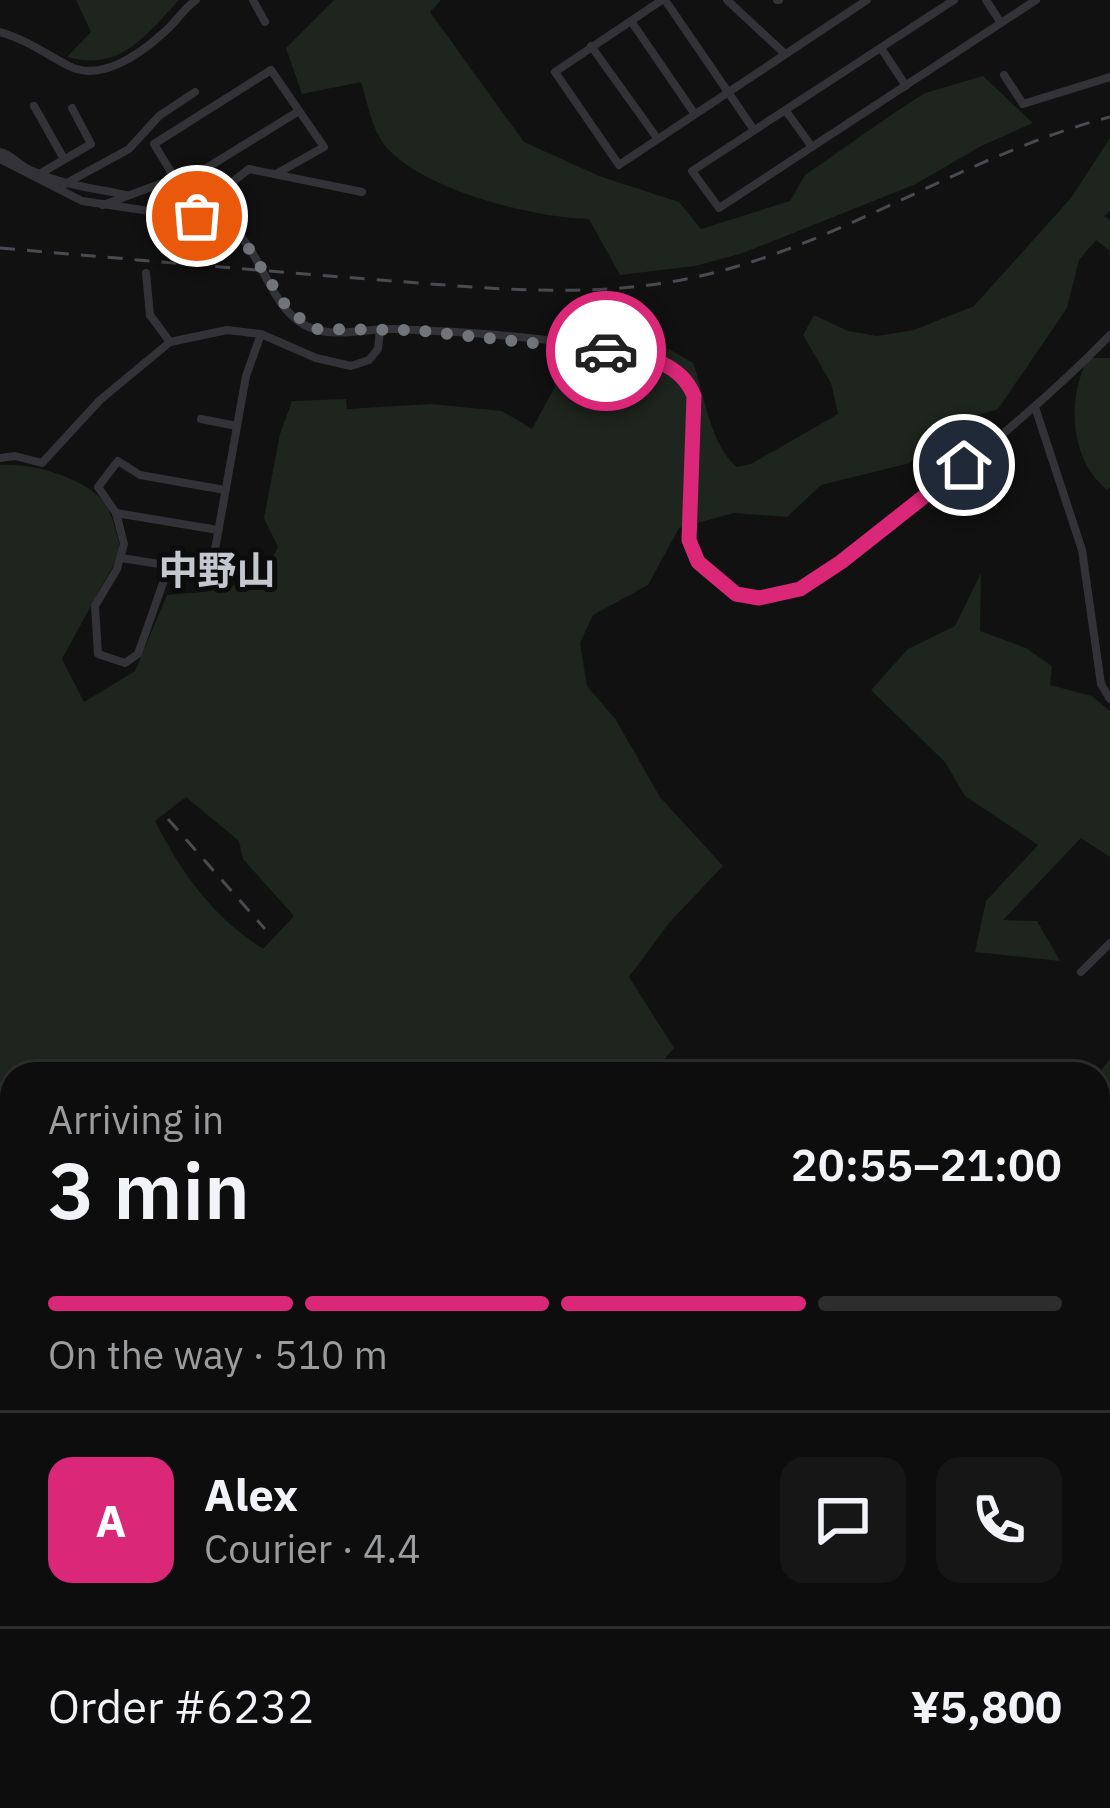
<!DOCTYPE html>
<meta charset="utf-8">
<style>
body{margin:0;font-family:"IBM Plex Sans","Noto Sans JP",sans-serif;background:#161617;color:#f1f3f6;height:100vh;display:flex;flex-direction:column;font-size:45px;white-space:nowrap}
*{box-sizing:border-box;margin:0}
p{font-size:39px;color:#9a9c9e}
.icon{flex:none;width:66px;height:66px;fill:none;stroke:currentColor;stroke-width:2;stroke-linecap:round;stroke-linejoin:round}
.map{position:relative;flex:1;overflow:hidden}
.sheet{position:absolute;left:0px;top:1062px;width:1110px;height:747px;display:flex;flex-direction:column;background:#0d0d0e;border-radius:36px 36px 0 0;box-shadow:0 3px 9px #0004,0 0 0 3px #2d2d2e}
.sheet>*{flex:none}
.pin{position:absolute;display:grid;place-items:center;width:102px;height:102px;color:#fff;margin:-51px;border:6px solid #fff;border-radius:50%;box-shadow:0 3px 12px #0007}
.courier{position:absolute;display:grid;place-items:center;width:120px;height:120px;margin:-60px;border:9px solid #db2777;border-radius:50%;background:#fff;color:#222;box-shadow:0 3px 15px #0007}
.head em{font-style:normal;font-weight:600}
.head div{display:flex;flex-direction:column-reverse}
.head{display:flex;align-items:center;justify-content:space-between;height:204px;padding:0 48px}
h1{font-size:78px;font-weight:600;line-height:90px}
.bar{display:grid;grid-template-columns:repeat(4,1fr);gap:18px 12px;align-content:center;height:144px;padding:0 48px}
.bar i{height:15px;border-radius:9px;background:#2d2d2e}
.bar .selected{background:#db2777}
.bar p{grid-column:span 4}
.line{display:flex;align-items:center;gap:30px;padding:0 48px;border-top:3px solid #2d2d2e}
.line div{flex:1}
.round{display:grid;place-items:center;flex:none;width:126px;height:126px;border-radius:24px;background:#161617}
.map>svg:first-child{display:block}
.green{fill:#1e241e;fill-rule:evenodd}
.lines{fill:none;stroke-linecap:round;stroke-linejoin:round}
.stream{stroke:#2e363b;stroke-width:3}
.minor{stroke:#333337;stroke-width:8}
.rail{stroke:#4a4b50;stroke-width:3;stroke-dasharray:15 12;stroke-linecap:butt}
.done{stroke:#717479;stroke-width:12;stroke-dasharray:0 21.6}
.route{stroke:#db2777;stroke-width:15}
.labels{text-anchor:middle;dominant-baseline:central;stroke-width:10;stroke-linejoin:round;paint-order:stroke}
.quarter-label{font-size:39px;font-weight:bold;fill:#c4c7ce;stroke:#0c0c0d}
</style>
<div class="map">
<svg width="1110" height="1808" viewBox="0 0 1110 1808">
<rect width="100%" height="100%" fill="#111112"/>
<g class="green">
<path d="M76 0H179C146 35 121 72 67 57L91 32Z"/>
<path d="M334 0H441L430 12 524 142 599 176 679 202 701 229 790 201 805 175 894 113 925 93 983 76 1033 123 981 146 916 184 743 253 695 266 620 275 589 219C534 218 428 191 389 150 372 133 368 104 361 82L302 94 286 48Z"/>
<path d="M1110 138V211L1104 216 1110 220V251L1096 240 1079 260 1067 308 998 409 936 427 910 463 821 485 787 517 734 513 679 528 648 585 593 615 580 643 587 686 616 720 660 797 723 866 669 923 629 977 674 1048 651 1074H12V1368L0 1376V465C30 462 89 478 106 505 114 518 117 536 121 551L62 659 84 702 135 671 167 595C212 591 256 592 278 547L264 518 280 434 292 401 346 399 347 409 431 404 502 411 532 429 562 374 609 346 669 349 693 363C705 395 710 445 737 467L751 464 838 414 831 383 803 335 814 315 848 331 877 336 914 330 974 306 1071 198ZM186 797 239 841 243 859 294 916 263 949C213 917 182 874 155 821Z"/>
<path d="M1088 358H1110V487L1107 490C1070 460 1066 400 1088 358Z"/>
<path d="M981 573 980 631 1026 648 1052 666 1050 685 1092 696 1110 711V857L1081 838 1003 920 1037 921 1060 961 975 952 986 901 1038 845 965 796 945 762 871 690 908 649 955 626Z"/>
<path d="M1110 1059V1321L1098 1351V1074Z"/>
<path d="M1098 1759 1110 1767V1808H230L247 1797H1098Z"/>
</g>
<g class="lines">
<path class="stream" d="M0 1644 12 1642"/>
<g class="minor">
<path d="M253 0 265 22"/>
<path d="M662 0 555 72 619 165 867 0"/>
<path d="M665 0 754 130"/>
<path d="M727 0 785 54"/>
<path d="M777 0H779"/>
<path d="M954 0 692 171 719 208 1036 0"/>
<path d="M986 0 1001 23"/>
<path d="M631 21 694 113"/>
<path d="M0 32C25 39 46 54 69 66 100 82 139 55 162 34 175 24 182 10 196 0"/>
<path d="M591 46 657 138"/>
<path d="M881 48 906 86"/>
<path d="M1004 75 1023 104 1110 77"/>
<path d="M34 106 64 159"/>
<path d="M786 111 812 147"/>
<path d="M0 152C12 155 20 166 32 171 63 185 93 188 126 195"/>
<path d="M0 159 82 201 224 222C264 246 267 311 311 328 336 338 368 328 394 329 471 332 611 339 679 371 719 420 671 493 692 549 704 583 746 605 781 596 818 586 851 554 881 531 960 470 1040 407 1110 335"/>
<path d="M41 173 91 144 72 108"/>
<path d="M276 174 324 147 271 70 154 144 179 185 193 198 222 190 249 169 362 192"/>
<path d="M65 184 129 149 159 116 195 92"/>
<path d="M103 205 165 182 179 185 299 111"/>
<path d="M146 273 150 315 170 342"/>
<path d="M1035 407 1082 550 1101 684 1110 699"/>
<path d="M201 419 237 426"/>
<path d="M0 458 15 456 42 463 100 400 170 342 227 330 261 334 316 358 351 366 369 360 378 349 380 329"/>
<path d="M116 513 218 530"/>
<path d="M121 558 211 572 246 376 261 334"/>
<path d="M169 566 138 654 125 663 98 654 95 606 117 569 124 544 116 513 98 487 118 461 140 475 225 490"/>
<path d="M1081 972 1110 943"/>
<path d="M0 1655 12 1667"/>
<path d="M97 1797 105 1808"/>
</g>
<g class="rail">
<path d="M0 248C127 259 253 270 380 280 486 288 591 300 696 277 842 245 966 154 1110 117"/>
<path d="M168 819 265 929"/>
</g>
</g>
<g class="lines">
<path class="done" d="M197 216 236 229 288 309 314 329 413 330 606 351"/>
<path class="route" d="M606 351C641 356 680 360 694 396L689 540 698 562 736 594 759 598 800 589 841 562 964 465"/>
</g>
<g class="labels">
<g class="quarter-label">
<text x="217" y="569">中野山</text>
</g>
</g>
</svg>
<div class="pin" style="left:197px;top:216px;background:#ea580c"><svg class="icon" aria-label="bag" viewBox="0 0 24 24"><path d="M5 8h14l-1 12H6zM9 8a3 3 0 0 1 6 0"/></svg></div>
<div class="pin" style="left:964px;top:465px;background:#1f2937"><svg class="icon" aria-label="home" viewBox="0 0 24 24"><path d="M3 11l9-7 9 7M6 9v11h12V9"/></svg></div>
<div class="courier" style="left:606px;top:351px"><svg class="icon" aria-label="car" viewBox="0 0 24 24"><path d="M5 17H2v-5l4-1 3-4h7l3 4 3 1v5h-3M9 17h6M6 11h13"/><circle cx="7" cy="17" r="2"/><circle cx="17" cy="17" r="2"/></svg></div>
<section class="sheet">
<div class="head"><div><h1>3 min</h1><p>Arriving in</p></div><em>20:55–21:00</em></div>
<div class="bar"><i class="selected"></i><i class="selected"></i><i class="selected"></i><i></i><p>On the way · 510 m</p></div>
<div class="line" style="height:216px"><b class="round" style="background:#db2777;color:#fff">A</b><div><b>Alex</b><p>Courier · 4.4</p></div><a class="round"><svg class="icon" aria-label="chat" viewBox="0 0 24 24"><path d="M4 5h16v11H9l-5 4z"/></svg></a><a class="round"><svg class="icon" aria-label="phone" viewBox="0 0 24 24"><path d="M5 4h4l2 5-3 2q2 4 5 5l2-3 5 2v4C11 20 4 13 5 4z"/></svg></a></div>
<div class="line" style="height:156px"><div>Order #6232</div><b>¥5,800</b></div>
</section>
</div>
